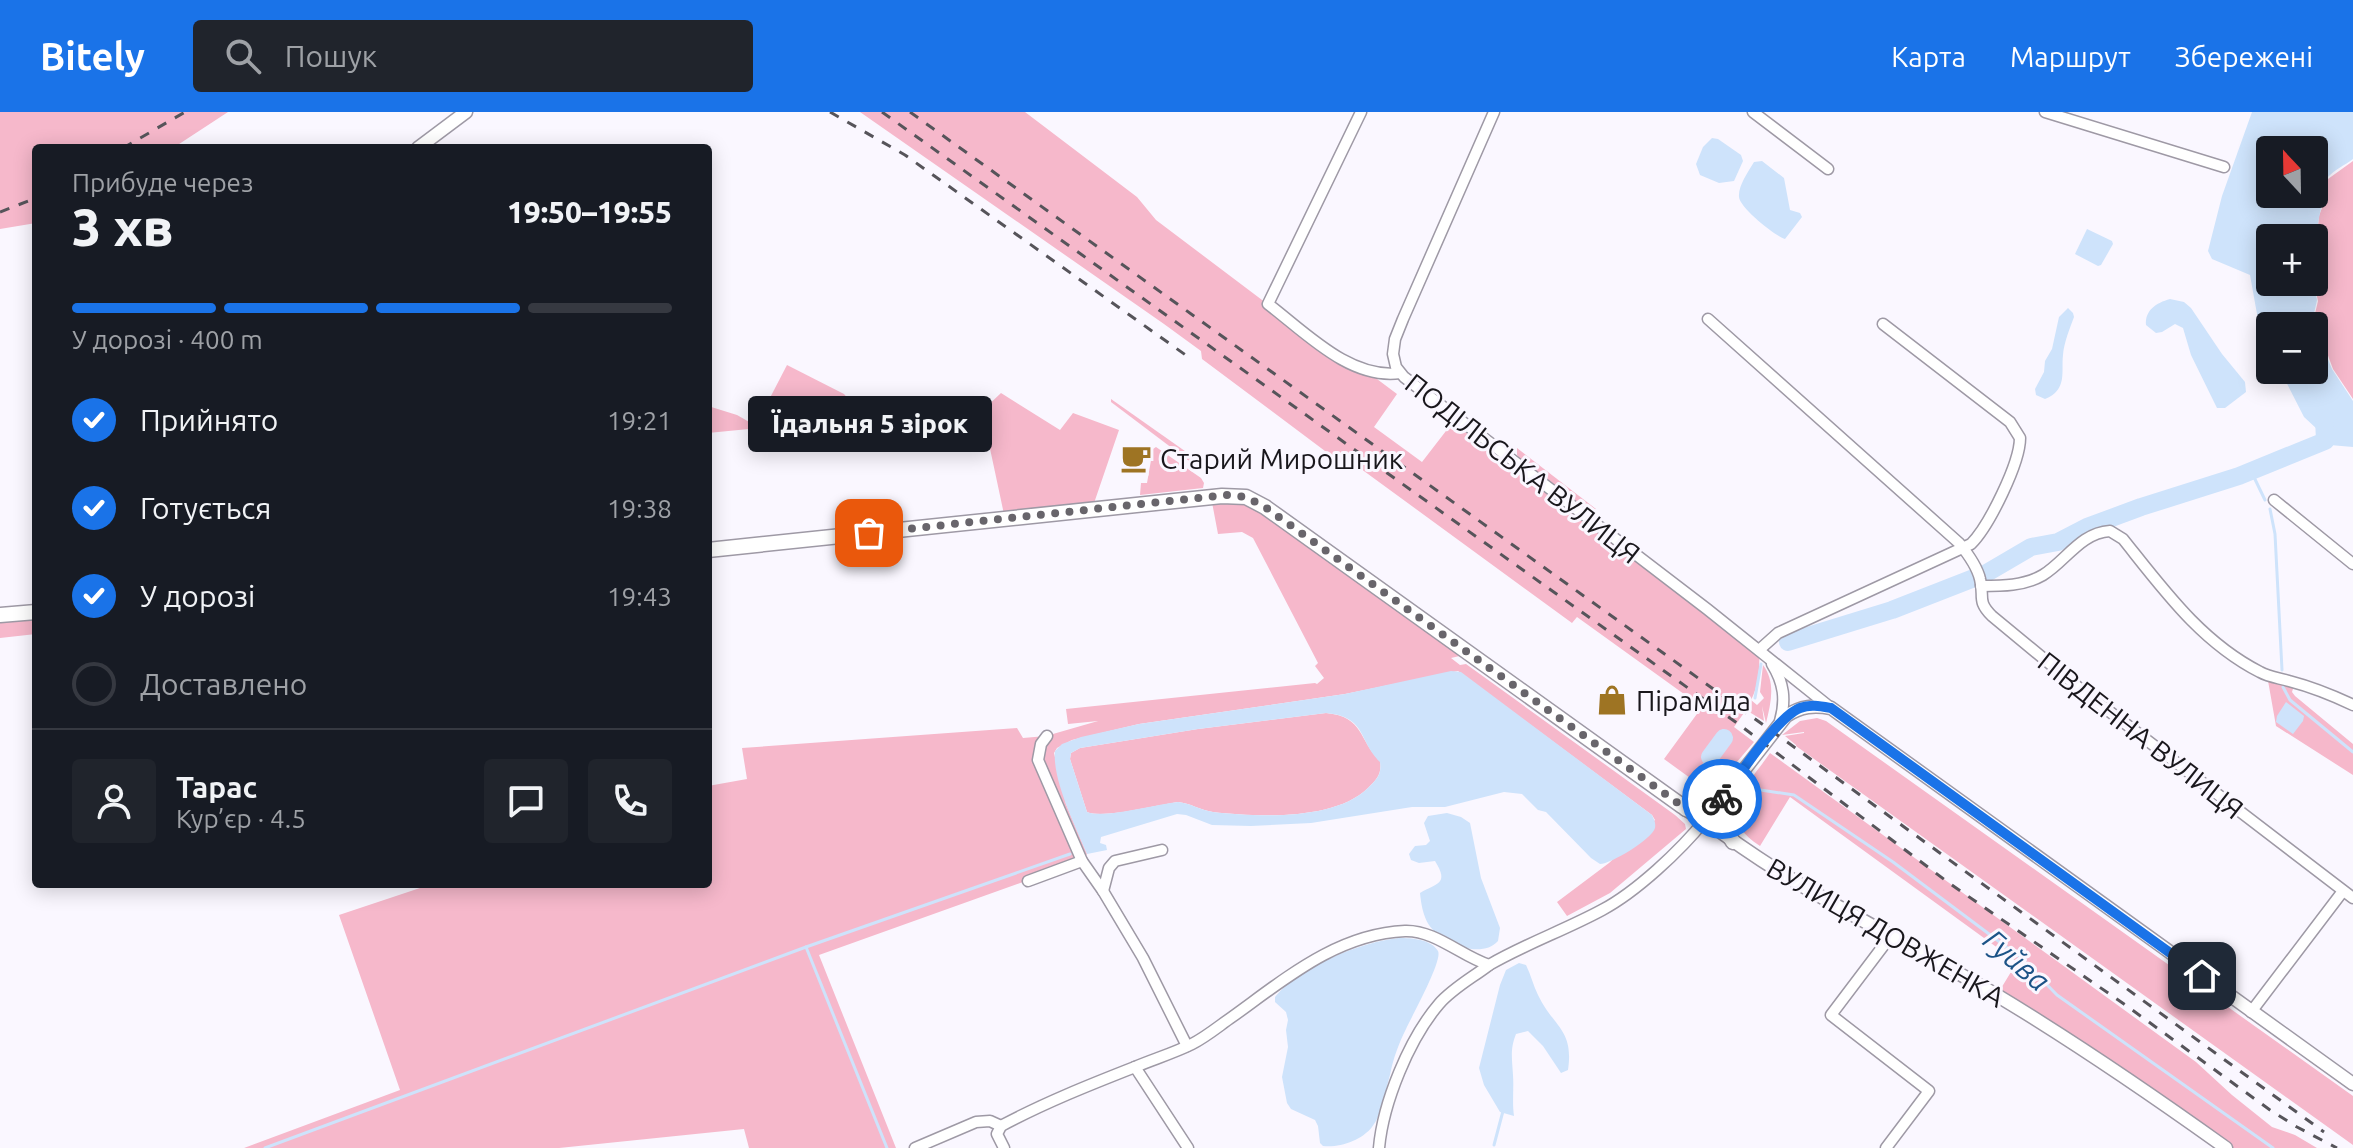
<!DOCTYPE html>
<html lang="uk">
<meta charset="utf-8">
<style>
body{margin:0;font-family:Ubuntu,sans-serif;background:#20242c;color:#f1f3f6;height:100vh;display:flex;flex-direction:column;font-size:30px;white-space:nowrap}
*{box-sizing:border-box;margin:0}
p{font-size:26px;color:#9ea1a6}
.icon{flex:none;width:44px;height:44px;fill:none;stroke:currentColor;stroke-width:2;stroke-linecap:round;stroke-linejoin:round}
.map{position:relative;flex:1;overflow:hidden}
.drawer{position:absolute;left:32px;top:32px;width:680px;height:744px;display:flex;flex-direction:column;background:#171b24;border-radius:8px;box-shadow:0 4px 20px #0003}
.drawer>*{flex:none}
.needle{width:52px;rotate:338deg}
.controls{position:absolute;left:2256px;top:24px;display:grid;gap:16px}
.controls a{display:grid;place-items:center;width:72px;height:72px;border-radius:8px;background:#171b24;box-shadow:0 4px 20px #0003;font-size:40px}
.pin{position:absolute;display:grid;place-items:center;width:68px;height:68px;color:#fff;margin:-34px;border-radius:16px;box-shadow:0 4px 12px #0006}
.courier{position:absolute;display:grid;place-items:center;width:80px;height:80px;margin:-40px;border:6px solid #1a73e8;border-radius:50%;background:#fff;color:#222;box-shadow:0 2px 10px #0007}
.bubble{position:absolute;height:56px;border-radius:8px;background:#171b24;box-shadow:0 4px 20px #0003;font-size:26px;font-weight:800;line-height:56px;text-align:center}
.summary em{font-style:normal;font-weight:800}
.summary div{display:flex;flex-direction:column-reverse}
.summary{display:flex;align-items:center;justify-content:space-between;height:136px;padding:0 40px}
h1{font-size:52px;font-weight:800;line-height:60px}
.bar{display:grid;grid-template-columns:repeat(4,1fr);gap:12px 8px;align-content:center;height:96px;padding:0 40px}
.bar i{height:10px;border-radius:6px;background:#363941}
.bar .on{background:#1a73e8}
.bar p{grid-column:span 4}
.line{display:flex;align-items:center;gap:20px;padding:0 40px;border-top:2px solid #363941}
.line div{flex:1}
.round{display:grid;place-items:center;flex:none;width:84px;height:84px;border-radius:8px;background:#20242c}
ol{padding:0 40px;list-style:none}
li{display:flex;align-items:center;gap:24px;height:88px}
li p{margin-inline-start:auto}
li .icon{padding:8px;border-radius:50%;background:#1a73e8;color:#fff;stroke-width:4}
li:last-child{color:#9ea1a6}
li i{width:44px;height:44px;border:4px solid #363941;border-radius:50%}
header{display:flex;align-items:center;gap:48px;box-sizing:border-box;height:112px;padding:0 40px;background:#1a73e8;color:#fff}
header strong{font-size:38px}
nav{display:flex;gap:44px;margin-inline-start:auto;font-size:28px}
.search{width:560px;height:72px;background:#20242c;display:flex;align-items:center;gap:20px;box-sizing:border-box;padding:0 28px;border-radius:8px;color:#9ea1a6;font-size:30px}
.map>svg:first-child{display:block}
.green{fill:#f6b8cb}
.water{fill:#cee3fb;fill-rule:evenodd}
.lines{fill:none;stroke-linecap:round;stroke-linejoin:round}
.stream{stroke:#cee3fb;stroke-width:3}
.river{stroke:#cee3fb;stroke-width:18}
.minor-casing{stroke:#9e99a5;stroke-width:13}
.tertiary-casing{stroke:#9e99a5;stroke-width:15}
.secondary-casing{stroke:#9e99a5;stroke-width:17}
.minor{stroke:#fff;stroke-width:10}
.tertiary{stroke:#fff;stroke-width:12}
.secondary{stroke:#fff;stroke-width:14}
.rail{stroke:#56545a;stroke-width:3;stroke-dasharray:10 10;stroke-linecap:butt}
.done{stroke:#68656b;stroke-width:8;stroke-dasharray:0 14.4}
.route{stroke:#1a73e8;stroke-width:10}
.labels{text-anchor:middle;dominant-baseline:central;stroke-width:6;stroke-linejoin:round;paint-order:stroke}
.poi-label{font-size:28px;fill:#19171c;stroke:#faf7ff;text-anchor:start}
.street-label{font-size:28px;fill:#19171c;stroke:#faf7ff}
.water-label{font-size:30px;font-style:italic;fill:#1c5387;stroke:#faf7ff}
</style>
<header>
<strong>Bitely</strong>
<div class="search"><svg class="icon" aria-label="search" viewBox="0 0 24 24"><circle cx="10" cy="10" r="6"/><path d="M15 15l6 6"/></svg>Пошук</div>
<nav><a>Карта</a><a>Маршрут</a><a>Збережені</a></nav>
</header>
<div class="map">
<svg width="2353" height="1036" viewBox="0 0 2353 1036">
<rect width="100%" height="100%" fill="#faf7ff"/>
<g class="green">
<path d="M0 0H228L173 36H36V111L0 117Z"/>
<path d="M860 0H1025L1137 85 1156 108 1327 237 1365 258 1397 282 1374 315 1422 350 1456 306 1759 538C1760 554 1759 573 1751 588L1757 593 1764 586 1760 580 1763 553C1776 570 1771 591 1766 611L1762 594 1764 609 1746 598 1734 615 1754 630 1719 671 1708 679 1664 647 1702 595 1577 505 1572 511 1342 343 1337 348 1202 247 1201 239 1164 212Z"/>
<path d="M2353 49V287L2333 257 2314 206 2318 189 2314 171 2316 165V135L2319 104 2323 93V78L2328 67Z"/>
<path d="M787 253 844 282 850 289 760 305Z"/>
<path d="M1001 281 1060 318 1073 301 1119 318 1092 397 1005 407 982 299Z"/>
<path d="M1111 287 1209 356 1210 361 1201 358 1111 290Z"/>
<path d="M708 294 737 303 751 311H758L759 316 708 321Z"/>
<path d="M1156 335 1201 366 1204 371 1203 376 1140 383 1141 371H1147L1153 337Z"/>
<path d="M1517 336 1596 397 1589 399 1520 347 1517 343Z"/>
<path d="M1239 384 1468 542 1451 546 1460 553 1466 552 1675 703 1685 712 1686 717 1610 781 1567 804 1557 790 1609 751 1655 708 1652 703 1458 559 1345 582 1139 612 1072 628 1057 636 1054 641 1066 692 1087 742 1082 749 819 843 896 1036H749L744 1017 559 1036H244L400 978 339 803 432 772H708V674L747 667 742 636 1017 616 1023 626 1046 624 1098 609 1068 612 1066 597 1315 571 1317 572 1324 566 1315 554 1318 551 1253 426 1242 420 1218 422 1211 385Z"/>
<path d="M36 500V522L0 526V503Z"/>
<path d="M2267 563 2295 570 2292 580 2295 584 2353 632V663L2276 614Z"/>
<path d="M1326 601C1365 605 1358 628 1380 649 1382 662 1377 667 1368 676 1334 709 1257 705 1213 700 1200 698 1190 691 1178 690 1157 693 1103 707 1087 700L1070 647 1071 641 1080 636 1198 617Z"/>
<path d="M1817 606 1826 609 2353 984V1033L1796 634V633L1785 624 1804 621V620L1782 623 1800 609Z"/>
<path d="M1770 641 2196 950 2232 983 2272 1015 2295 1023 2317 1036H2226L1997 883 2017 850 1790 685 1760 734C1712 703 1746 676 1770 641Z"/>
</g>
<g class="water">
<path d="M2252 0H2353V47C2345 53 2334 58 2327 66 2318 76 2323 85 2321 96 2318 109 2317 121 2314 134V126H2270V170H2313L2317 188 2313 206 2314 214H2270V235L2257 202 2250 163 2212 147 2208 139 2222 84ZM2270 38H2314V82H2270Z"/>
<path d="M1712 26 1718 27 1741 43 1743 49 1734 69 1719 71 1700 63 1696 52 1703 35Z"/>
<path d="M1762 49 1784 66 1790 98 1800 101 1802 105 1785 127C1775 124 1740 96 1739 85 1738 74 1748 60 1754 50Z"/>
<path d="M2087 117 2112 129 2113 132 2101 153 2098 154 2075 142Z"/>
<path d="M2170 187 2184 190 2191 196 2222 242 2245 270 2246 280 2225 296H2217L2215 292 2191 243 2183 216 2175 212 2162 220 2156 221 2146 213C2145 198 2156 191 2170 187Z"/>
<path d="M2068 196 2073 201 2074 205C2070 216 2064 230 2063 243 2061 259 2068 278 2045 287L2036 283 2035 277 2044 260 2045 249 2052 237 2059 205Z"/>
<path d="M2314 214 2332 257 2353 289V335L2330 333 2325 329 2317 317 2304 305 2280 258H2314Z"/>
<path d="M1451 559 1461 560 1652 703C1654 708 1656 710 1655 716 1652 727 1611 752 1600 752L1591 746 1546 700 1538 698 1522 682 1504 680 1445 695H1412L1311 711 1251 714 1212 713 1186 703 1177 702 1101 725 1100 731 1106 733 1107 738 1087 742C1076 715 1052 668 1055 639L1062 632 1081 625 1139 612 1345 582ZM1326 601C1367 605 1358 628 1380 650 1382 662 1377 667 1368 676 1334 709 1257 705 1213 700 1200 698 1190 691 1178 690 1157 692 1103 707 1087 700L1070 647 1071 641 1080 636 1198 617Z"/>
<path d="M2286 590 2304 604 2303 609 2293 622 2276 610 2277 604Z"/>
<path d="M1447 701 1461 705 1470 711 1481 766 1500 816 1498 829C1481 848 1441 831 1429 813 1423 804 1421 791 1420 781 1436 771 1450 773 1435 749L1419 751 1411 748 1409 742 1415 734 1426 733 1430 729 1424 711 1428 704Z"/>
<path d="M1399 826C1411 826 1431 827 1438 839 1443 848 1412 904 1406 917 1399 931 1393 947 1390 963 1385 979 1383 1001 1372 1015 1362 1028 1340 1036 1323 1034L1320 1031 1318 1014 1315 1008 1291 997 1287 991 1282 965 1288 935 1286 918 1288 908 1286 900 1275 890V885C1299 855 1360 830 1399 826Z"/>
<path d="M1519 851 1526 853C1531 863 1533 873 1538 883 1554 916 1574 917 1568 958L1561 961 1543 934 1528 919 1516 922C1510 937 1512 946 1513 963 1514 977 1512 990 1514 1004L1500 1000 1484 973 1479 956 1500 873 1506 858Z"/>
</g>
<g class="lines">
<g class="stream">
<path d="M2251 359 2265 388"/>
<path d="M2270 397 2275 422 2282 558"/>
<path d="M2283 575 2290 588 2353 640"/>
<path d="M1755 586 1761 552"/>
<path d="M1687 673 1710 645"/>
<path d="M1754 677 1794 683 1893 750 2021 846 2057 883 2273 1036"/>
<path d="M806 835 887 1036"/>
<path d="M1494 1033 1503 999"/>
<path d="M265 1036 806 835 1070 742"/>
</g>
<g class="river">
<path d="M1985 462 2031 435 2058 430 2087 415 2141 395 2239 364 2325 329 2324 306"/>
<path d="M1788 530 1892 498 1974 466"/>
<path d="M1710 645 1724 626"/>
</g>
<g class="minor-casing">
<g id="minor">
<path d="M1361 0 1268 192C1305 220 1350 268 1400 261"/>
<path d="M1494 0 1403 207 1395 227 1393 242 1396 255 1404 265 1707 497 1831 596"/>
<path d="M1753 0 1828 57"/>
<path d="M2045 0 2224 55"/>
<path d="M1708 207 1959 431C1968 442 1977 454 1980 467 1985 485 1976 488 1992 504L2084 580 2353 786"/>
<path d="M2274 388 2353 452"/>
<path d="M1981 474C2002 474 2024 474 2043 463 2066 449 2080 421 2110 419L2123 427C2163 477 2201 530 2260 560 2269 565 2279 566 2289 569 2312 575 2332 583 2353 593"/>
<path d="M1759 538 1778 521 1971 432C1989 414 2020 351 2020 326L2010 310 1883 212"/>
<path d="M1772 552C1784 571 1786 588 1780 609"/>
<path d="M1047 624 1041 632 1038 648 1082 749 1103 779 1143 846 1187 934"/>
<path d="M1028 769 1082 749"/>
<path d="M1103 779 1109 756 1115 749 1162 738"/>
<path d="M2251 900 2343 779"/>
<path d="M1135 955 1188 1036"/>
<path d="M915 1036 976 1010 990 1009 1001 1014"/>
<path d="M1004 1036 997 1022 1001 1014C1044 991 1089 973 1135 955 1154 947 1174 941 1192 932 1206 925 1219 914 1232 905 1285 867 1337 822 1405 819 1435 818 1461 844 1489 853 1525 832 1565 818 1602 798 1636 780 1680 739 1705 708"/>
<path d="M1379 1036C1383 991 1409 927 1439 892 1453 876 1472 866 1489 853"/>
<path d="M1886 1036 1929 979 1831 903 1890 825"/>
</g>
</g>
<g class="tertiary-casing">
<g id="tertiary">
<path d="M418 36 466 0"/>
<path d="M2226 1036C2152 983 2076 931 1998 884 1900 826 1795 778 1705 708L1786 604C1801 594 1814 593 1831 596L2353 972"/>
</g>
</g>
<g class="secondary-casing">
<g id="secondary">
<path d="M708 438 1222 384 1246 385 1265 395 1682 694 1705 708"/>
<path d="M0 503 36 500"/>
<path d="M1726 681C1721 700 1722 713 1733 730"/>
<path d="M1686 697C1702 697 1714 690 1726 681"/>
</g>
</g>
<use href="#minor" class="minor"/>
<use href="#tertiary" class="tertiary"/>
<use href="#secondary" class="secondary"/>
<g class="rail">
<path d="M830 0 905 43 1187 244"/>
<path d="M882 0 1737 611 1949 771 2124 892 2270 998 2297 1015 2337 1036"/>
<path d="M910 0 1794 635 2324 1020"/>
<path d="M123 36 185 0"/>
<path d="M0 100 36 86"/>
</g>
</g>
<g class="lines">
<path class="done" d="M869 421 1226 383 1246 385 1265 395 1682 694 1705 708 1722 687"/>
<path class="route" d="M1722 687C1738 665 1777 605 1800 596 1810 592 1820 594 1831 596L2202 864"/>
</g>
<defs>
<g id="cafe-bare" transform="scale(2.4)"><path d="M-5.5-4.5H6V0H3Q3 3.5 0 3.5H-2.5Q-5.5 3.5-5.5 0ZM3-3.2v2h1.7v-2ZM-6 4.5H4V6H-6Z" fill="#9e7423" stroke="#faf7ff" stroke-width="2.5" paint-order="stroke"/></g>
<g id="shop-bare" transform="scale(2.4)"><path d="M-5-2.5h2.3a2.7 3.5 0 0 1 5.4 0H5L5.5 6h-11ZM-1.5-2.5h3a1.5 2.3 0 0 0-3 0Z" fill="#9e7423" stroke="#faf7ff" stroke-width="2.5" paint-order="stroke"/></g>
</defs>
<g fill-rule="evenodd">
<use href="#cafe-bare" x="1136" y="346"/>
<use href="#shop-bare" x="1612" y="588"/>
</g>
<g class="labels">
<g class="poi-label">
<text x="1160" y="346">Старий Мирошник</text>
<text x="1636" y="588">Піраміда</text>
</g>
<g class="street-label">
<text transform="translate(1523 356) rotate(38)">ПОДІЛЬСЬКА ВУЛИЦЯ</text>
<text transform="translate(2141 623) rotate(38)">ПІВДЕННА ВУЛИЦЯ</text>
<text transform="translate(1886 820) rotate(30)">ВУЛИЦЯ ДОВЖЕНКА</text>
</g>
<g class="water-label">
<text transform="translate(2017 848) rotate(41)">Гуйва</text>
</g>
</g>
</svg>
<div class="controls">
<a><svg class="needle" viewBox="-14 -14 28 28"><path d="M0-13l5 13h-10z" fill="#e53935"/><path d="M0 13l5-13h-10z" fill="#9ea1a6"/></svg></a>
<a>+</a>
<a>−</a>
</div>
<div class="pin" style="left:869px;top:421px;background:#ea580c"><svg class="icon" aria-label="bag" viewBox="0 0 24 24"><path d="M5 8h14l-1 12H6zM9 8a3 3 0 0 1 6 0"/></svg></div>
<div class="pin" style="left:2202px;top:864px;background:#1f2937"><svg class="icon" aria-label="home" viewBox="0 0 24 24"><path d="M3 11l9-7 9 7M6 9v11h12V9"/></svg></div>
<div class="courier" style="left:1722px;top:687px"><svg class="icon" aria-label="bike" viewBox="0 0 24 24"><circle cx="6" cy="16" r="4"/><circle cx="18" cy="16" r="4"/><path d="M6 16l4-8h5l3 8M10 8l3 8H6M13 5h3"/></svg></div>
<div class="bubble" style="left:748px;top:284px;width:244px">Їдальня 5 зірок</div>
<section class="drawer">
<div class="summary"><div><h1>3 хв</h1><p>Прибуде через</p></div><em>19:50–19:55</em></div>
<div class="bar"><i class="on"></i><i class="on"></i><i class="on"></i><i></i><p>У дорозі · 400 m</p></div>
<ol>
<li><svg class="icon" aria-label="check" viewBox="0 0 24 24"><path d="M5 12l5 5 9-10"/></svg>Прийнято<p>19:21</p></li>
<li><svg class="icon" aria-label="check" viewBox="0 0 24 24"><path d="M5 12l5 5 9-10"/></svg>Готується<p>19:38</p></li>
<li><svg class="icon" aria-label="check" viewBox="0 0 24 24"><path d="M5 12l5 5 9-10"/></svg>У дорозі<p>19:43</p></li>
<li><i></i>Доставлено</li>
</ol>
<div class="line" style="height:144px"><a class="round"><svg class="icon" aria-label="person" viewBox="0 0 24 24"><circle cx="12" cy="8" r="4"/><path d="M4 21q1-7 8-7t8 7"/></svg></a><div><b>Тарас</b><p>Кур’єр · 4.5</p></div><a class="round"><svg class="icon" aria-label="chat" viewBox="0 0 24 24"><path d="M4 5h16v11H9l-5 4z"/></svg></a><a class="round"><svg class="icon" aria-label="phone" viewBox="0 0 24 24"><path d="M5 4h4l2 5-3 2q2 4 5 5l2-3 5 2v4C11 20 4 13 5 4z"/></svg></a></div>
</section>
</div>
